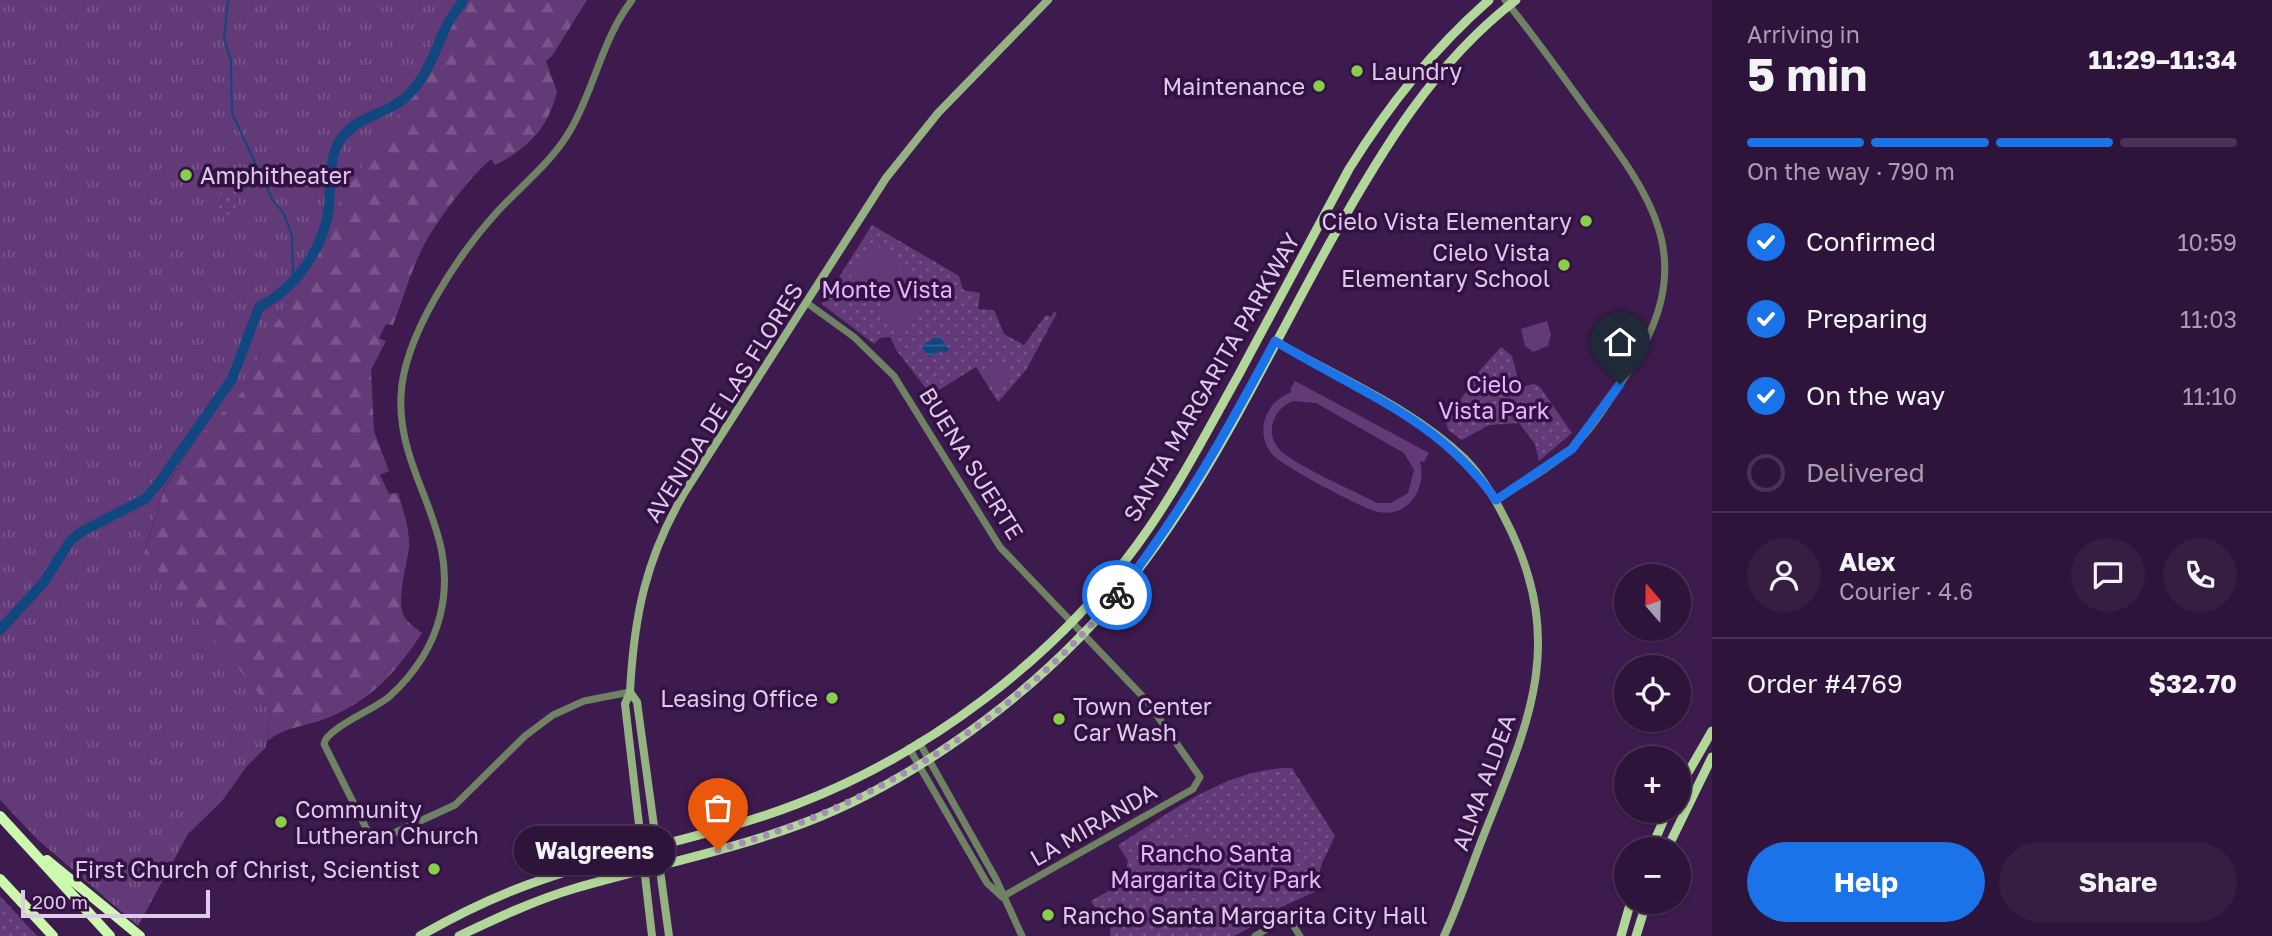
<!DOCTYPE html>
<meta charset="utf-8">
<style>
body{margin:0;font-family:"Golos Text",sans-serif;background:#361d42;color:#f1f3f6;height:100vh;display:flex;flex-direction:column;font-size:26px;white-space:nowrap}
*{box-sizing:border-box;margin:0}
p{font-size:23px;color:#a79eaf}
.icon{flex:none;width:38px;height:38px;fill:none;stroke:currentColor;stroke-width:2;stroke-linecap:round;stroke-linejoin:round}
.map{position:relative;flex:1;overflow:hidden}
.details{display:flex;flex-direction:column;background:#2e143a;width:560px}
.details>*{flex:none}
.needle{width:46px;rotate:340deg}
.tools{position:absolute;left:1614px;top:564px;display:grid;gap:14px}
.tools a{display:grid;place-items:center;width:77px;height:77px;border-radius:50%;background:#2e143a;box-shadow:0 2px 5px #0004,0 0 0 2px #493354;font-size:35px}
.scale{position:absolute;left:21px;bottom:18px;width:189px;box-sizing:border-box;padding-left:7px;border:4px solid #decae9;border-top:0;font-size:19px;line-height:24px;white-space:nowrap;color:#decae9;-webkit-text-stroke:5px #331143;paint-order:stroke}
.pin{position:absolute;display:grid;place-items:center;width:60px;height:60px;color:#fff;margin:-72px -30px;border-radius:50% 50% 50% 0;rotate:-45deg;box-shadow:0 0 7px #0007}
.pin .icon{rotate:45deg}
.courier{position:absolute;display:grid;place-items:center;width:70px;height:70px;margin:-35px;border:5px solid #1a73e8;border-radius:50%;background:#fff;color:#222;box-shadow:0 2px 9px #0007}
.bubble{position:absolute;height:49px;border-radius:24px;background:#2e143a;box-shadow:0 2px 5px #0004,0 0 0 2px #493354;font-size:23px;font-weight:700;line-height:49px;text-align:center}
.head em{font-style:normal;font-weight:700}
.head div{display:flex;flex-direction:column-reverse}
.head{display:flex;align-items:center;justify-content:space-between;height:119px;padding:0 35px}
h1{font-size:46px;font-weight:700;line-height:52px}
.bar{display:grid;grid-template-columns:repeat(4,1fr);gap:10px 7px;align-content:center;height:84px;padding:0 35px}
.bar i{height:9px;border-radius:5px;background:#493354}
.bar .on{background:#1a73e8}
.bar p{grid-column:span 4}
.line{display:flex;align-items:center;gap:18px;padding:0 35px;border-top:2px solid #493354}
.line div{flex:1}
.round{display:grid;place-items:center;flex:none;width:74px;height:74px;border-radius:37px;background:#361d42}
ol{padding:0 35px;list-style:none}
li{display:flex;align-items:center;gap:21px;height:77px}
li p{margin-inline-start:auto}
li .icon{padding:7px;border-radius:50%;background:#1a73e8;color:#fff;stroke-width:4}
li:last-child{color:#a79eaf}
li i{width:38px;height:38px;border:4px solid #493354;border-radius:50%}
.cta{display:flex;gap:14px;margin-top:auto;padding:14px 35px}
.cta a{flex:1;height:80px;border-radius:42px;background:#1a73e8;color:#fff;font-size:28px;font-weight:700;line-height:80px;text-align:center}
.cta a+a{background:#361d42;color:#f1f3f6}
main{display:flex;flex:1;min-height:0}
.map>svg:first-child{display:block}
.grass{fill:url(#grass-tufts)}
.forest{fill:url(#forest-firs)}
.park{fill:url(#park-dots)}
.pitch{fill:#633a78;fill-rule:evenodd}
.water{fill:url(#water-rules)}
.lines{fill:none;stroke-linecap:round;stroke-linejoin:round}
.stream{stroke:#10477f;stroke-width:2}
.river{stroke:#10477f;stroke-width:10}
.tertiary{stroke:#708264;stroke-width:7}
.secondary{stroke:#95b282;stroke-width:8}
.primary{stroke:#b2d899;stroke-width:9}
.motorway{stroke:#ccf9ad;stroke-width:10}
.done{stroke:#a68db3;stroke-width:7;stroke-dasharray:0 12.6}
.route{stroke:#1a73e8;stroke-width:9}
.poi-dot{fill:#87cf4a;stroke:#331143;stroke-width:2.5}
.labels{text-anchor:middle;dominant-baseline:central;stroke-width:7;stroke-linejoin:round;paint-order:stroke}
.poi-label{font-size:23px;fill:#decae9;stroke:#331143;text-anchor:start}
.park-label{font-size:23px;fill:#e5b5ff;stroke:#331143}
.street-label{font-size:23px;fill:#decae9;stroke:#331143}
</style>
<main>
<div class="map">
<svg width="1712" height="936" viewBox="0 0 1712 936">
<defs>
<pattern id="grass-tufts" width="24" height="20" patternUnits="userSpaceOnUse" patternTransform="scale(1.75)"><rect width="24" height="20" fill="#633a78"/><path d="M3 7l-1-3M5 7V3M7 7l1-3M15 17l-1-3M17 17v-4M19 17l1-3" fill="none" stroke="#79558b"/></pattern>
<pattern id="forest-firs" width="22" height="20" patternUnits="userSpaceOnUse" patternTransform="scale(1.75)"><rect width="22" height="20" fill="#633a78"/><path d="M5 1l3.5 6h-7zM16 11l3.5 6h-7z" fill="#79558b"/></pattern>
<pattern id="park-dots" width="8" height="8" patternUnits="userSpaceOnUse" patternTransform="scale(1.75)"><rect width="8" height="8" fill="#633a78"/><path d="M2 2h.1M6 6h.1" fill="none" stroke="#79558b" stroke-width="1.8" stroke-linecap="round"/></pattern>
<pattern id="water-rules" width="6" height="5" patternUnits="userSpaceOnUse" patternTransform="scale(1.75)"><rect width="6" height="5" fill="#10477f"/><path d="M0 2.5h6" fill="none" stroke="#326091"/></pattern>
</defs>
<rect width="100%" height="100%" fill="#3e1b4e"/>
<path class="grass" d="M0 0H467L426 62 395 120 342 196 303 278 274 326 241 393 195 441 164 489 144 552 271 709 266 747 247 766 222 801 188 834 138 926 37 839 0 800Z"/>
<path class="forest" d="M467 0H587L552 56 546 61 557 92C548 129 527 149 495 165L491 159C468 179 436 221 422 249 410 273 403 300 393 325L386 324 379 338 386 341 371 370 374 431 389 471 380 475 389 494 398 493C403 510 410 530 409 547 407 566 395 602 405 618 409 624 417 629 422 633 395 674 369 703 322 720 299 728 288 726 267 741L271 709 144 553 164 490 195 441 241 393 274 326 303 278 342 196 395 120 426 62Z"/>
<g class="park">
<path d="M230 183 239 191 238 212 227 217 211 203Z"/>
<path d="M872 225 959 276 963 290 980 293 978 309 994 310 1004 334 1024 345 1046 315 1051 317 1054 312 1057 313 1026 370 998 402 976 367 931 395 897 351 890 337 880 338 874 344 822 304Z"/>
<path d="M1501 347 1512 356 1520 387 1534 384 1540 387 1572 433 1539 461 1535 444 1519 423 1489 425 1462 440 1448 430 1446 422 1481 369Z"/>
<path d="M1292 768 1335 836 1322 863 1314 892 1264 915 1266 919 1234 936H1110L1111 925 1103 921 1091 901 1122 883 1128 861 1118 845C1171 812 1228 767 1292 768Z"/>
<path d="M0 896 37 936H0Z"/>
</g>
<g class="pitch">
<path d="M875 245 903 266 872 307 844 286Z"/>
<path d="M908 269 936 290 905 331 877 310Z"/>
<path d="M1547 321 1551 334 1548 346 1533 352 1525 346 1521 329Z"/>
<path d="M996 361 1011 382 998 392 982 370Z"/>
<path d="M1295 381 1429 453 1424 462 1420 461C1427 488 1409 518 1378 512 1363 509 1285 467 1274 456 1253 434 1265 401 1292 392L1290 390ZM1293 401 1316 403 1404 453 1414 470 1408 493 1391 503H1377C1355 491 1294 465 1280 450 1264 433 1273 409 1293 401Z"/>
<path d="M1199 830 1205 831 1212 842 1211 848 1180 866 1175 865 1168 852 1170 846Z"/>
</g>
<path class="water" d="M939 335 950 350 943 353 940 351 929 357 921 346Z"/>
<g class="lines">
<path class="stream" d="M228 0 224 38 231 61 232 113 272 199 284 214 292 236 293 277"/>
<path class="river" d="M0 630 44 582 70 541 81 532 145 499 161 480 232 379 259 307C295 289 325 247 329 206 331 184 328 158 341 139 358 115 387 115 407 96 428 76 434 52 446 27 450 17 458 10 463 0"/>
<g class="tertiary">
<path d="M807 303 854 337 894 376 1000 547 1147 701 1200 777 1193 789 1002 897"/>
<path d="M1496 500C1521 484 1549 469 1571 449 1592 430 1609 401 1625 377 1699 266 1660 207 1588 111 1561 74 1534 36 1505 0"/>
<path d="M630 692 584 701 553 715 525 736 455 805 383 838 369 834 324 744C326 728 376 709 390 696 414 674 432 648 440 616 462 529 397 477 401 396 403 337 458 255 497 212 522 185 553 161 571 129 595 87 602 39 632 0"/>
<path d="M919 742 996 879 1022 936"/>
<path d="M909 748 987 883 1001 896"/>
<path d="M1255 936 1288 917 1300 936"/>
</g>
<g class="secondary">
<path d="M1275 341C1338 378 1411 407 1464 458 1485 479 1499 506 1512 533 1566 650 1526 728 1483 837 1470 870 1459 904 1444 936"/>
<path d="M630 692 637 702 669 936"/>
<path d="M652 936 625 704 630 692C634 615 646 557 686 490L886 178 938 113 1048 0"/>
</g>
<g class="primary">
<path d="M1678 790 1712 731"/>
<path d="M1651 849 1668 810"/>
<path d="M1667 849 1712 757"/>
<path d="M420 936C458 914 500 894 541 880 625 850 714 836 797 804 928 754 1054 659 1137 545 1176 492 1206 433 1238 376 1275 307 1312 238 1349 169 1388 106 1433 49 1489 0"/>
<path d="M459 936C497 918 535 900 576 888 652 866 729 851 804 823 902 786 1006 713 1079 638 1190 526 1256 375 1332 239 1382 150 1434 63 1516 0"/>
<path d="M1621 936 1631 901"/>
<path d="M1636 936 1647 901"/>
</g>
<g class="motorway">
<path d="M0 816 110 936"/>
<path d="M47 860 140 936"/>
<path d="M0 879 53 936"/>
</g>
</g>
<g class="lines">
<path class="done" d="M718 850C870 809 1017 718 1117 595"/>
<path class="route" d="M1117 595C1180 516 1228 429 1275 341 1359 392 1437 417 1496 500L1572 449 1620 384"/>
</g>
<g class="poi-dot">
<circle cx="1357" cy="71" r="7"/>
<circle cx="1319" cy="86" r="7"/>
<circle cx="186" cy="175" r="7"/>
<circle cx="1586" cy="221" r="7"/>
<circle cx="1564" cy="265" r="7"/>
<circle cx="832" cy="698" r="7"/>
<circle cx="1059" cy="719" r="7"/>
<circle cx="281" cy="822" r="7"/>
<circle cx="434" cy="869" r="7"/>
<circle cx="1048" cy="915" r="7"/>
</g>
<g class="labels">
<g class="poi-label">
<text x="1371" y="71">Laundry</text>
<text x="1305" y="86" text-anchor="end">Maintenance</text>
<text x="200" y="175">Amphitheater</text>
<text x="1572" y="221" text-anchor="end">Cielo Vista Elementary</text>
<text x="1550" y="252" text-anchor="end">Cielo Vista<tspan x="1550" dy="26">Elementary School</tspan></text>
<text x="818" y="698" text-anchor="end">Leasing Office</text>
<text x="1073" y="706">Town Center<tspan x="1073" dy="26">Car Wash</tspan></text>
<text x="295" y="809">Community<tspan x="295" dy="26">Lutheran Church</tspan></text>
<text x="420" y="869" text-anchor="end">First Church of Christ, Scientist</text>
<text x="1062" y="915">Rancho Santa Margarita City Hall</text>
</g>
<g class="park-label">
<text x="887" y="289">Monte Vista</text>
<text x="1494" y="384">Cielo<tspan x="1494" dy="26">Vista Park</tspan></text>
<text x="1216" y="853">Rancho Santa<tspan x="1216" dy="26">Margarita City Park</tspan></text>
</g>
<g class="street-label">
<text transform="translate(1211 377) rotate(-60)">SANTA MARGARITA PARKWAY</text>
<text transform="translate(723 402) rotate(-58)">AVENIDA DE LAS FLORES</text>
<text transform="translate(972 463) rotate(58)">BUENA SUERTE</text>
<text transform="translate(1483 782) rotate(-70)">ALMA ALDEA</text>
<text transform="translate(1093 824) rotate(-30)">LA MIRANDA</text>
</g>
</g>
</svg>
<div class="tools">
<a><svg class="needle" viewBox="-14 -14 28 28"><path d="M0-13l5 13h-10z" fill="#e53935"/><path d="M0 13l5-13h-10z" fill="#a79eaf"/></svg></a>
<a><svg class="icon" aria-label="locate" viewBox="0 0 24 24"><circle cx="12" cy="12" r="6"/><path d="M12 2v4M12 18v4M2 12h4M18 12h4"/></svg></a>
<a>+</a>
<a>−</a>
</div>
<div class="scale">200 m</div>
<div class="pin" style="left:718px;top:850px;background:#ea580c"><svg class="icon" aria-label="bag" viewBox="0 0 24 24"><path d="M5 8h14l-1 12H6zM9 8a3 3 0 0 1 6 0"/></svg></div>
<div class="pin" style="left:1620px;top:384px;background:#1f2937"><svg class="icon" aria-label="home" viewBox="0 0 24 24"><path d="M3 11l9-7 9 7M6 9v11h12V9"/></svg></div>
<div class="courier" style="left:1117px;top:595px"><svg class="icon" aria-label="bike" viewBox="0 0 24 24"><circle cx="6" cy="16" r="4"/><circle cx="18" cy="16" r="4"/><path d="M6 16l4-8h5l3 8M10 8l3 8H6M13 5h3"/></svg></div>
<div class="bubble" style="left:514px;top:826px;width:161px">Walgreens</div>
</div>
<section class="details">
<div class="head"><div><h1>5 min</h1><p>Arriving in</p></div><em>11:29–11:34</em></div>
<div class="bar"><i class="on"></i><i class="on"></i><i class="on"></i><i></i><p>On the way · 790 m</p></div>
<ol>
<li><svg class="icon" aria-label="check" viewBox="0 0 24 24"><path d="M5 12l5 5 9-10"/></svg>Confirmed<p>10:59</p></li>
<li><svg class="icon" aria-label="check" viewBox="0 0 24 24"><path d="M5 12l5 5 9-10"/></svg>Preparing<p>11:03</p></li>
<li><svg class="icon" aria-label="check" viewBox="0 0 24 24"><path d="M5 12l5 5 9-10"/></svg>On the way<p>11:10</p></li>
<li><i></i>Delivered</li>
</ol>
<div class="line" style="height:126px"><a class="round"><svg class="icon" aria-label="person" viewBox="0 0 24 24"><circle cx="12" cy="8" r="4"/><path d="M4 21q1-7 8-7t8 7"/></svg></a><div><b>Alex</b><p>Courier · 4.6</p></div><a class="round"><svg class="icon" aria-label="chat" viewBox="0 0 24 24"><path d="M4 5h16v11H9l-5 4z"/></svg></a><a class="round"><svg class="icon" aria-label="phone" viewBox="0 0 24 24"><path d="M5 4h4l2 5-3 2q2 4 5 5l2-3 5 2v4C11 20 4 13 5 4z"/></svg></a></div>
<div class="line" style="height:91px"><div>Order #4769</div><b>$32.70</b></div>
<div class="cta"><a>Help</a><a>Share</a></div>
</section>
</main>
